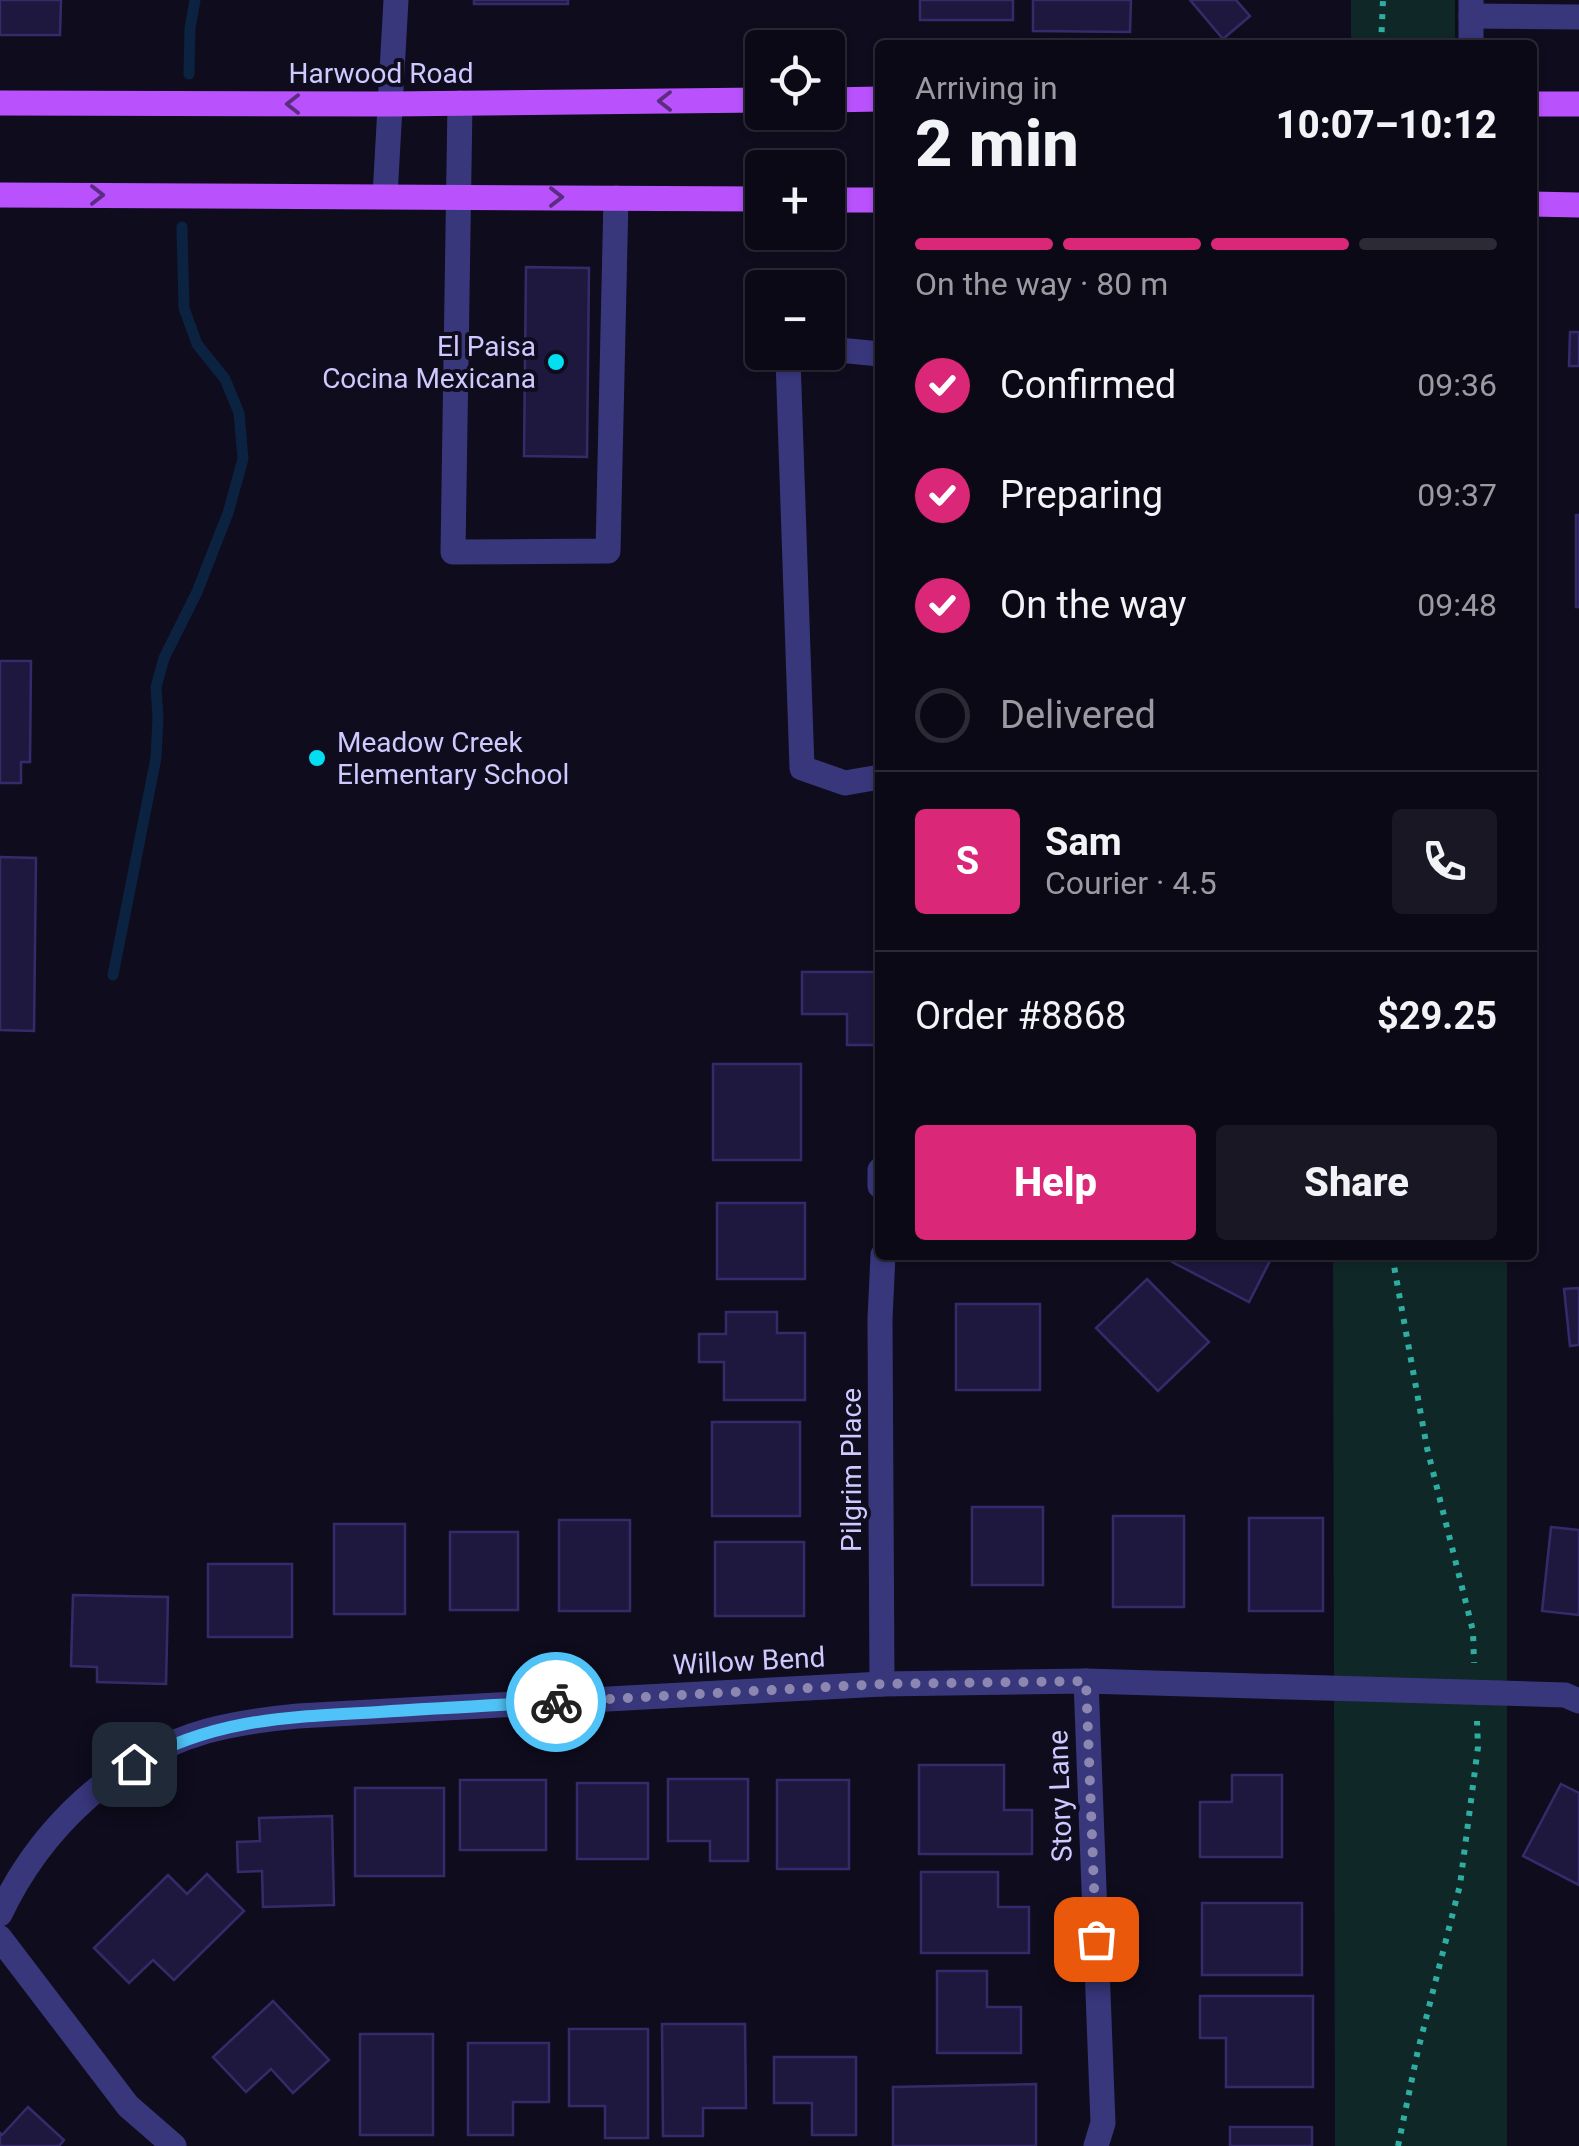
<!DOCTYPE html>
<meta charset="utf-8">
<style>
body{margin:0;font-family:Roboto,sans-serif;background:#191723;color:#f1f3f6;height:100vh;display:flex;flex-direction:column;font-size:38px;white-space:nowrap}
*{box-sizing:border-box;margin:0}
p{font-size:32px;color:#9a9aa1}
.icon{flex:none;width:55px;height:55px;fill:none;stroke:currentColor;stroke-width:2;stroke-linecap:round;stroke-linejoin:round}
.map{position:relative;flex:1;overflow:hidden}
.panel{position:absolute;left:875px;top:40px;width:662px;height:1220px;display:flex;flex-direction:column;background:#0b0916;border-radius:10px;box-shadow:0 2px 8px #0004,0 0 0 2px #2b2a35}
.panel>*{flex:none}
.controls{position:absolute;left:745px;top:30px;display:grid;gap:20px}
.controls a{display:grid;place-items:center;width:100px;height:100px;border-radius:10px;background:#0b0916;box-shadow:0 2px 8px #0004,0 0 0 2px #2b2a35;font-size:50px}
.pin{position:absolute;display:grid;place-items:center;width:85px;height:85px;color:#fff;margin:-42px;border-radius:20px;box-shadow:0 5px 15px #0006}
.courier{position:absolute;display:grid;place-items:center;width:100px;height:100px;margin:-50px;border:8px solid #4fc3f7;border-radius:50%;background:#fff;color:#222;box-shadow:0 2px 12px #0007}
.overview em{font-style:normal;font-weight:800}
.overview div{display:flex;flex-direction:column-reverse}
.overview{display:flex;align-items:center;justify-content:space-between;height:170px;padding:0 40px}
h1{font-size:65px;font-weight:800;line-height:75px}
.bar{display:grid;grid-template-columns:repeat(4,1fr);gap:15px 10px;align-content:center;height:120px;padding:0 40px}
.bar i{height:12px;border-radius:8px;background:#2b2a35}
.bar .selected{background:#db2777}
.bar p{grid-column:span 4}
.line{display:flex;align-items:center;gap:25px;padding:0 40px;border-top:2px solid #2b2a35}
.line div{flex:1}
.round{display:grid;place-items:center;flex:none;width:105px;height:105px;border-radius:10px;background:#191723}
ol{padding:0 40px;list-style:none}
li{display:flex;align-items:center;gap:30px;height:110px}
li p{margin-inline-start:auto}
li .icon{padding:10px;border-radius:50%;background:#db2777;color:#fff;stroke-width:4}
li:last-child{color:#9a9aa1}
li i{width:55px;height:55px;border:5px solid #2b2a35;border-radius:50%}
.cta{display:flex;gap:20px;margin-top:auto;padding:20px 40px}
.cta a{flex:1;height:115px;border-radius:10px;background:#db2777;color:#fff;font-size:40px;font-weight:800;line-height:115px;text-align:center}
.cta a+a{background:#191723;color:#f1f3f6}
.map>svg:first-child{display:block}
.green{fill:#0f2726}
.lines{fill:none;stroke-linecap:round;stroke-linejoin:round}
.stream{stroke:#0c2241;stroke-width:11}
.building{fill:#1f183e;stroke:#362b6a;stroke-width:2.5}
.path{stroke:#2eada3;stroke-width:6;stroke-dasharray:5 8;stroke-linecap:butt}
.minor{stroke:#39377c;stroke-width:25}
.major{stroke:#b952fd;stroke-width:25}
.oneway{stroke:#5b2c82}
.done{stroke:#8b87b0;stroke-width:10;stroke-dasharray:0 18}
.route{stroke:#4fc3f7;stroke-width:12}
.poi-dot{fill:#03def1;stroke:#0f0c1e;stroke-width:4}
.labels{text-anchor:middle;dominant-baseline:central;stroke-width:8;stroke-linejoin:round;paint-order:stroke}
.street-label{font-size:28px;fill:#cec9fe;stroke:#0f0c1e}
.poi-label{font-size:28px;fill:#cec9fe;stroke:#0f0c1e;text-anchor:end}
</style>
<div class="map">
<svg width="1579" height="2146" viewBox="0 0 1579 2146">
<rect width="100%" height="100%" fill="#0f0c1e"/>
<g class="green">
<rect x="1351" y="0" width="104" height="45"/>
<path d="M1333 1255H1507V2146H1335Z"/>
</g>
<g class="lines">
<g class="stream">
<path d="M189 74 190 28 195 0"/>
<path d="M113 975 156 758 158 718 156 687 164 658 197 592 228 513 243 459 239 413 225 379 197 344 184 308 182 227"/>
</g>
</g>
<g class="building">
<path d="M0 0H61L60 35H0Z"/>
<rect x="474" y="0" width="94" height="4"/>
<rect x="920" y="0" width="93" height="20"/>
<path d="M1033 0H1131L1130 32 1033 31Z"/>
<path d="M1190 0H1236L1250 16 1223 39Z"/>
<path d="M526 267 589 268 587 457 524 456Z"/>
<path d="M1570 332H1579V366H1569Z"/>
<rect x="1576" y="515" width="3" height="92"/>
<path d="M0 661H31L30 762H21V783H0Z"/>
<path d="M0 857 36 858 34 1031 0 1030Z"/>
<path d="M802 972H880V1045H847V1014H802Z"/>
<rect x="713" y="1064" width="88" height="96"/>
<rect x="717" y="1203" width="88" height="76"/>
<path d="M1175 1255H1273L1249 1302 1172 1262Z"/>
<path d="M1147 1279 1209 1342 1158 1391 1096 1328Z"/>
<path d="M1579 1288V1345L1570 1346 1564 1289Z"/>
<rect x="956" y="1304" width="84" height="86"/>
<path d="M726 1312H777V1333H805V1400H724V1362H699V1334H726Z"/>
<rect x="712" y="1422" width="88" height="94"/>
<rect x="972" y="1507" width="71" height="78"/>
<rect x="1113" y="1516" width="71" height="91"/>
<rect x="1249" y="1518" width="74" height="93"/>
<rect x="559" y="1520" width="71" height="91"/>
<rect x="334" y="1524" width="71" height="90"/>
<path d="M1551 1527 1579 1530V1615L1542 1611Z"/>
<rect x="450" y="1532" width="68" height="78"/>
<rect x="715" y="1542" width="89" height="74"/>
<rect x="208" y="1564" width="84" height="73"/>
<path d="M73 1595 168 1597 166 1684 97 1682V1667L71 1666Z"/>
<path d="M919 1765H1004V1810H1032V1854H919Z"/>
<path d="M1232 1775H1282V1857H1200V1802H1232Z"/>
<path d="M668 1779H748V1861H710V1841H668Z"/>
<rect x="460" y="1780" width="86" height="70"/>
<rect x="777" y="1780" width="72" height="89"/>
<rect x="577" y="1783" width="71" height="76"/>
<path d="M1561 1784 1579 1793V1885L1523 1856Z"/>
<rect x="355" y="1788" width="89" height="88"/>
<path d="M332 1816 334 1905 263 1907 262 1871 238 1872 237 1842 260 1841 259 1818Z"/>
<path d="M921 1872H998V1907H1029V1953H921Z"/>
<path d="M207 1874 244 1911 174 1980 153 1960 129 1983 94 1948 168 1875 187 1894Z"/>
<rect x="1202" y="1903" width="100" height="72"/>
<path d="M937 1971H987V2007H1021V2053H937Z"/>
<path d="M1200 1996H1313V2087H1226V2038H1200Z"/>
<path d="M273 2001 329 2060 293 2093 271 2069 246 2092 213 2057Z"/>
<path d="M662 2024H745L746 2108H703V2136H663Z"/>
<path d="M569 2029H648V2138H605V2106H569Z"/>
<rect x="360" y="2034" width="73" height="101"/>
<path d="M468 2043H549V2102H513V2135H468Z"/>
<path d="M774 2057H856V2135H812V2103H774Z"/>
<path d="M1036 2084V2146H893V2087Z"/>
<path d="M28 2107 64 2140 59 2146H0V2133L2 2135Z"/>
<rect x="1230" y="2127" width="82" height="19"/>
</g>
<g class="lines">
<g class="path">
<path d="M1381 45 1383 0"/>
<path d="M1392 1255 1427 1448 1473 1631 1474 1663"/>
<path d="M1398 2146 1418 2050 1460 1885 1478 1747 1477 1721"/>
</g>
<g class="minor">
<path d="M1471 16 1579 17"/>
<path d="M1471 45V0"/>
<path d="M460 103 453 552 608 551 616 198"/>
<path d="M385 196 396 0"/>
<path d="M828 349 880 354"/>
<path d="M814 352 788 359 802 768 845 783 880 777"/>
<path d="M880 1170V1186"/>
<path d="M1086 1681 1103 2123 1096 2146"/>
<path d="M882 1684 880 1319 883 1255"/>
<path d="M0 1914C40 1829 115 1757 207 1731 237 1723 267 1719 298 1716L882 1684 1086 1681 1565 1695 1579 1701"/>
<path d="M0 1938 128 2106 174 2146"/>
</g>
<g class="major">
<path d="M828 100 880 99"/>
<path d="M0 103 390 104 762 100"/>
<path d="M1532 104H1579"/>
<path d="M0 195 762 199"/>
<path d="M828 200H880"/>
<path d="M1532 204 1579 205"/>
</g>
</g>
<defs><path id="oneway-chevron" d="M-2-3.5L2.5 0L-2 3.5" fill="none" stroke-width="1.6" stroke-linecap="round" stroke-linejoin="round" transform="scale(2.5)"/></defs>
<g class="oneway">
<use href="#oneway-chevron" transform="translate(665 101) rotate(180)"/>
<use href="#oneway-chevron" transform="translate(293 104) rotate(-180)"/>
<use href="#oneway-chevron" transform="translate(97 195)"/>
<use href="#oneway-chevron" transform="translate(556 197)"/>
</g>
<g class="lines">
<path class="done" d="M556 1702 882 1684 1086 1681 1096 1939"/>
<path class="route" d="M134 1764C215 1718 289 1717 379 1712 438 1708 497 1705 556 1702"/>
</g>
<g class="poi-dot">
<circle cx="556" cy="362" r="10"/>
<circle cx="317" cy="758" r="10"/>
</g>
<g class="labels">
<g class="street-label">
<text x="381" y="73">Harwood Road</text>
<text transform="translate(851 1470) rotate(-90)">Pilgrim Place</text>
<text transform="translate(749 1661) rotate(-3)">Willow Bend</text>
<text transform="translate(1060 1796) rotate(-92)">Story Lane</text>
</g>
<g class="poi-label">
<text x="536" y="346">El Paisa<tspan x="536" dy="32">Cocina Mexicana</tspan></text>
<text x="337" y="742" text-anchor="start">Meadow Creek<tspan x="337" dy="32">Elementary School</tspan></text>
</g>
</g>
</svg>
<div class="controls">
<a><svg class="icon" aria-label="locate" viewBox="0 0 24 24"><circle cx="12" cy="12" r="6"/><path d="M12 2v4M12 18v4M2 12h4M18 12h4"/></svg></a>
<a>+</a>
<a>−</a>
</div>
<div class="pin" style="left:1096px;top:1939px;background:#ea580c"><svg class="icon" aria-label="bag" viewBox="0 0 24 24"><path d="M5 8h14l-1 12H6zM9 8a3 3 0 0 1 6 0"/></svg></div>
<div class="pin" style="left:134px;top:1764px;background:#1f2937"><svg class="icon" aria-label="home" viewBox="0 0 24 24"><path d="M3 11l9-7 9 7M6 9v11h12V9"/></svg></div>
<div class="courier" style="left:556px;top:1702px"><svg class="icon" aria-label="bike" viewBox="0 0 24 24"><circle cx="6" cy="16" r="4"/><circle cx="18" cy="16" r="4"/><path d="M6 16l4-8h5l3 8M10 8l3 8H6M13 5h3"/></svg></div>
<section class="panel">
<div class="overview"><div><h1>2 min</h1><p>Arriving in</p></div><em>10:07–10:12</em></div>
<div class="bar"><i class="selected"></i><i class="selected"></i><i class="selected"></i><i></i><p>On the way · 80 m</p></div>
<ol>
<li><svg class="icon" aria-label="check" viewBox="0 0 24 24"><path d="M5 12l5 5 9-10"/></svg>Confirmed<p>09:36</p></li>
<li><svg class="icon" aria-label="check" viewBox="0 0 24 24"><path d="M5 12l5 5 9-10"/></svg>Preparing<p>09:37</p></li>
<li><svg class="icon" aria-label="check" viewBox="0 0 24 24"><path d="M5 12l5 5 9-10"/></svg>On the way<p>09:48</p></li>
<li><i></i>Delivered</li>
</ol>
<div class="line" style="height:180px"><b class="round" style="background:#db2777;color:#fff">S</b><div><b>Sam</b><p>Courier · 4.5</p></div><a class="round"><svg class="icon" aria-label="phone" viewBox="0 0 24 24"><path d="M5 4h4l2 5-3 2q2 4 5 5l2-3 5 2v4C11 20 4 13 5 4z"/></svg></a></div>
<div class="line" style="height:130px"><div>Order #8868</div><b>$29.25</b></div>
<div class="cta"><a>Help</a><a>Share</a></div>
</section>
</div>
